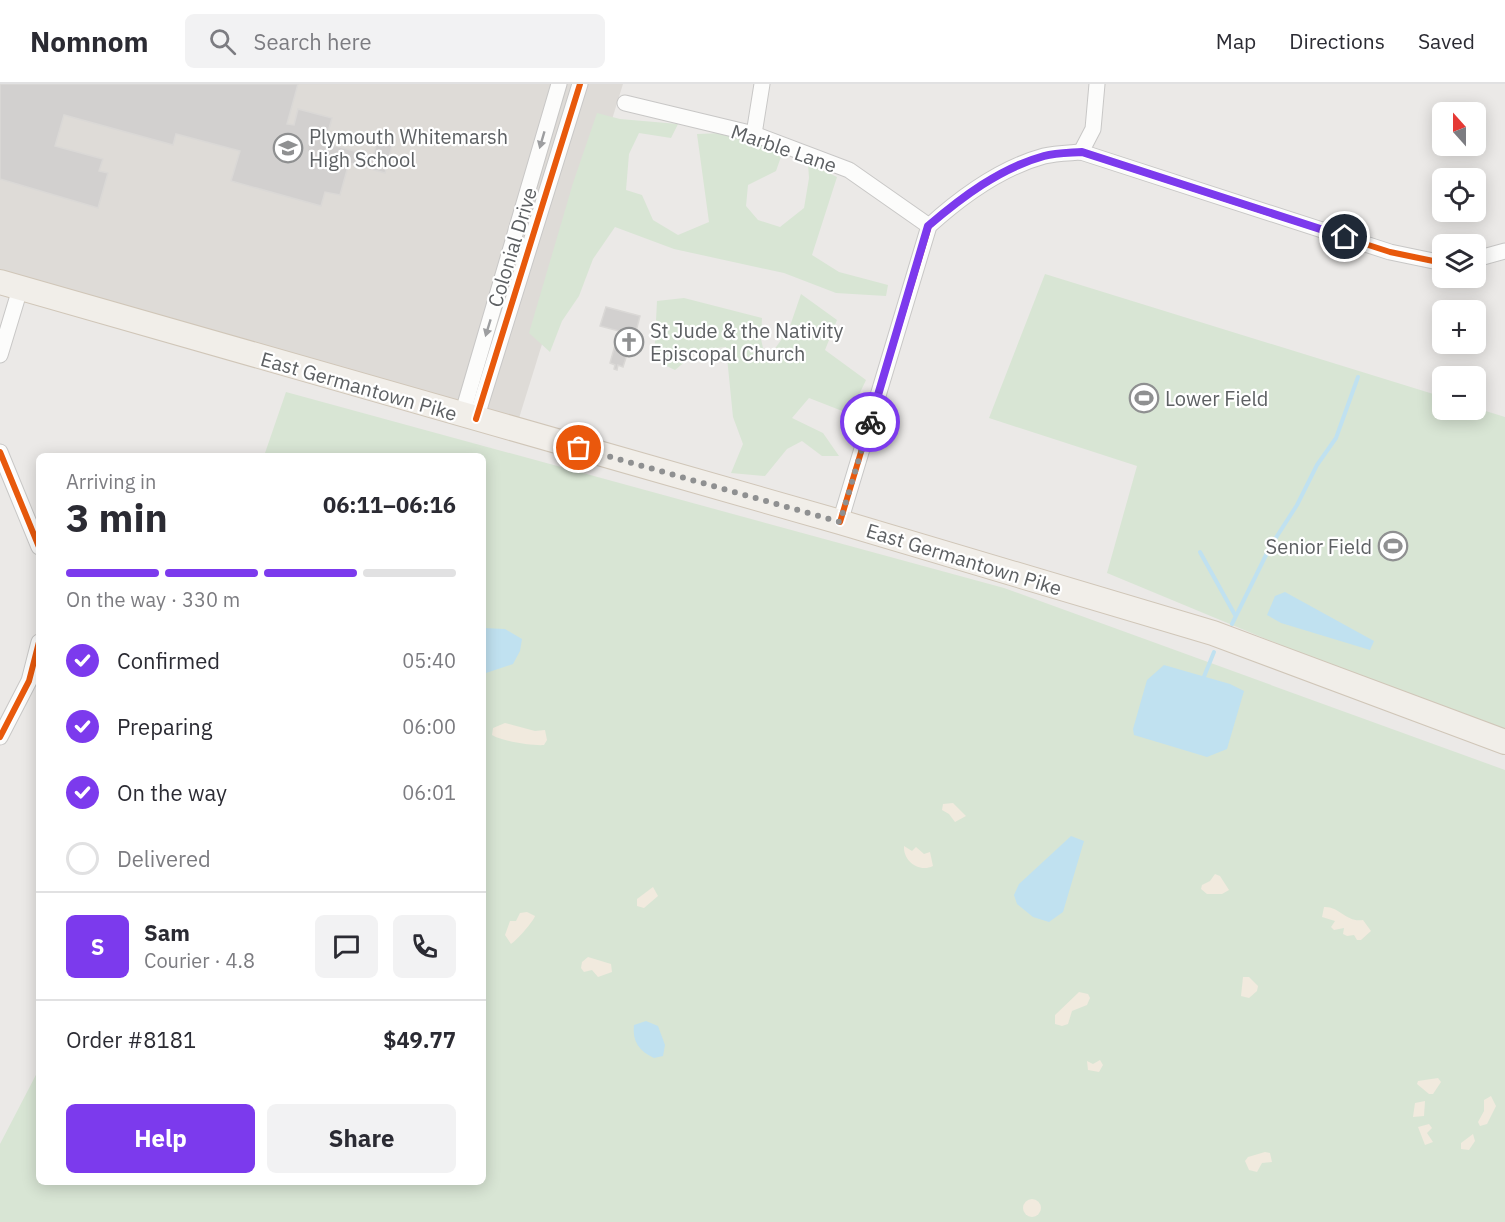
<!DOCTYPE html>
<meta charset="utf-8">
<style>
body{margin:0;font-family:"IBM Plex Sans",sans-serif;background:#f2f2f3;color:#2b2b33;height:100vh;display:flex;flex-direction:column;font-size:22px;white-space:nowrap}
*{box-sizing:border-box;margin:0}
p{font-size:20px;color:#7c7c81}
.icon{flex:none;width:33px;height:33px;fill:none;stroke:currentColor;stroke-width:2;stroke-linecap:round;stroke-linejoin:round}
.map{position:relative;flex:1;overflow:hidden}
.sheet{position:absolute;left:36px;top:369px;width:450px;height:732px;display:flex;flex-direction:column;background:#fff;border-radius:9px;box-shadow:0 3px 15px #0003}
.sheet>*{flex:none}
.needle{width:39px;rotate:339deg}
.fabs{position:absolute;left:1432px;top:18px;display:grid;gap:12px}
.fabs a{display:grid;place-items:center;width:54px;height:54px;border-radius:9px;background:#fff;box-shadow:0 3px 15px #0003;font-size:30px}
.pin{position:absolute;display:grid;place-items:center;width:51px;height:51px;color:#fff;margin:-26px;border:3px solid #fff;border-radius:50%;box-shadow:0 2px 6px #0007}
.courier{position:absolute;display:grid;place-items:center;width:60px;height:60px;margin:-30px;border:4px solid #7c3aed;border-radius:50%;background:#fff;color:#222;box-shadow:0 2px 8px #0007}
.overview em{font-style:normal;font-weight:800}
.overview div{display:flex;flex-direction:column-reverse}
.overview{display:flex;align-items:center;justify-content:space-between;height:102px;padding:0 30px}
h1{font-size:39px;font-weight:800;line-height:45px}
.bar{display:grid;grid-template-columns:repeat(4,1fr);gap:9px 6px;align-content:center;height:72px;padding:0 30px}
.bar i{height:8px;border-radius:4px;background:#e1e1e2}
.bar .on{background:#7c3aed}
.bar p{grid-column:span 4}
.line{display:flex;align-items:center;gap:15px;padding:0 30px;border-top:2px solid #e1e1e2}
.line div{flex:1}
.round{display:grid;place-items:center;flex:none;width:63px;height:63px;border-radius:9px;background:#f2f2f3}
ol{padding:0 30px;list-style:none}
li{display:flex;align-items:center;gap:18px;height:66px}
li p{margin-inline-start:auto}
li .icon{padding:6px;border-radius:50%;background:#7c3aed;color:#fff;stroke-width:4}
li:last-child{color:#7c7c81}
li i{width:33px;height:33px;border:3px solid #e1e1e2;border-radius:50%}
.cta{display:flex;gap:12px;margin-top:auto;padding:12px 30px}
.cta a{flex:1;height:69px;border-radius:9px;background:#7c3aed;color:#fff;font-size:24px;font-weight:800;line-height:69px;text-align:center}
.cta a+a{background:#f2f2f3;color:#2b2b33}
header{display:flex;align-items:center;gap:36px;box-sizing:border-box;height:84px;padding:0 30px;background:#fff;border-bottom:2px solid #e1e1e2}
header strong{font-size:28px}
nav{display:flex;gap:33px;margin-inline-start:auto;font-size:21px}
.search{width:420px;height:54px;background:#f2f2f3;display:flex;align-items:center;gap:15px;box-sizing:border-box;padding:0 21px;border-radius:9px;color:#7c7c81;font-size:22px}
.map>svg:first-child{display:block}
.education{fill:#dedbd7}
.green{fill:#d8e5d4}
.sand{fill:#f1eade}
.water{fill:#c0e1f0}
.lines{fill:none;stroke-linecap:round;stroke-linejoin:round}
.stream{stroke:#c0e1f0;stroke-width:4}
.building{fill:#d2d0cf;stroke:#dad8d6;stroke-width:1.5}
.minor-casing{stroke:#c8c7c6;stroke-width:17}
.primary-casing{stroke:#d0c6b8;stroke-width:26}
.minor{stroke:#fcfcfb;stroke-width:15}
.primary{stroke:#f1eee9;stroke-width:24}
.cycleway-casing{stroke:#fff;stroke-width:10}
.cycleway{stroke:#e8590c;stroke-width:6}
.oneway{fill:#9d9ea0}
.done{stroke:#8f9091;stroke-width:6;stroke-dasharray:0 10.8}
.route{stroke:#7c3aed;stroke-width:8}
.labels{text-anchor:middle;dominant-baseline:central;stroke-width:4.5;stroke-linejoin:round;paint-order:stroke}
.poi-label{font-size:20px;fill:#5d6063;stroke:#fff;text-anchor:start}
.street-label{font-size:20px;fill:#5d6063;stroke:#fff}
</style>
<header>
<strong>Nomnom</strong>
<div class="search"><svg class="icon" aria-label="search" viewBox="0 0 24 24"><circle cx="10" cy="10" r="6"/><path d="M15 15l6 6"/></svg>Search here</div>
<nav><a>Map</a><a>Directions</a><a>Saved</a></nav>
</header>
<div class="map">
<svg width="1505" height="1138" viewBox="0 0 1505 1138">
<rect width="100%" height="100%" fill="#ebe9e7"/>
<path class="education" d="M0 0H623L515 347 0 198Z"/>
<g class="green">
<path d="M597 29 620 35 678 40 671 54 639 49 629 70 626 106 642 111 653 136 678 151 709 138 697 50 723 49 783 67 776 87 748 101 746 122 758 136 780 143 804 124 809 94 808 79 837 93 812 171 839 188 888 201 886 212 836 209 784 189 674 165 615 143 593 175 579 212 562 237 550 268 529 249 573 99Z"/>
<path d="M1045 190 1443 313V326L1476 324 1505 333V654L1107 489 1137 382 989 334Z"/>
<path d="M801 210 837 236 825 266 866 296 850 330 809 314 792 334 823 349 839 372H822L802 357 787 365 765 392 731 389 743 360 733 333 726 263 699 266 675 286 654 276 657 217 684 214 762 234 761 255 766 277 789 245Z"/>
<path d="M286 308 1004 504 1505 686V1138H0V1060L39 985V1098H483V372H264Z"/>
</g>
<g class="sand">
<path d="M505 639 535 647 545 646 547 656 544 661C533 662 501 657 492 651L493 644Z"/>
<path d="M953 719 966 732 955 738 949 730 942 726 943 720Z"/>
<path d="M904 762 912 767 916 763 924 770 930 768 933 782C919 789 903 777 904 762Z"/>
<path d="M1215 790 1220 792 1229 806 1222 810H1207L1201 805 1202 801 1210 797Z"/>
<path d="M653 803 658 812 644 824 637 822V815Z"/>
<path d="M1324 823C1339 822 1347 839 1363 836L1371 847 1361 856H1357L1354 851 1347 852 1343 850 1344 844 1334 846 1331 843 1335 837 1322 833Z"/>
<path d="M527 828 535 832C533 838 517 856 511 860L505 851 510 837H516L520 829Z"/>
<path d="M588 873 611 880 612 888 598 893 592 886 584 888 581 884 582 878Z"/>
<path d="M1243 893H1249L1258 902 1257 907 1249 914 1241 912Z"/>
<path d="M1079 908 1088 910 1090 914 1087 921 1072 927 1068 940 1062 942 1055 940V931Z"/>
<path d="M1100 976 1103 981 1099 988 1088 986 1087 977 1093 980Z"/>
<path d="M1438 994 1441 998 1433 1010H1429L1417 1000 1418 997Z"/>
<path d="M1491 1012 1496 1022 1487 1040 1480 1042 1478 1038 1484 1027V1016Z"/>
<path d="M1425 1017 1424 1032 1413 1033 1415 1019Z"/>
<path d="M1429 1040 1432 1044 1427 1049 1433 1058 1425 1061 1418 1043Z"/>
<path d="M1473 1050 1475 1057 1469 1066 1461 1065V1059Z"/>
<path d="M1265 1068 1270 1069 1272 1078 1262 1079 1257 1088 1249 1086 1245 1077 1248 1073Z"/>
<circle cx="1032" cy="1124" r="9"/>
</g>
<g class="water">
<path d="M1285 508 1374 557 1370 566 1281 539 1267 531 1275 512Z"/>
<path d="M483 544 505 545 522 555 520 567 513 580 483 590Z"/>
<path d="M1164 581 1230 600 1244 607 1227 665 1207 673 1134 651 1133 645 1147 596Z"/>
<path d="M1071 752 1084 757 1063 828 1049 838 1033 833 1017 820 1014 811 1019 800Z"/>
<path d="M646 937 658 942 665 961 663 972 654 974C639 967 632 957 634 941Z"/>
</g>
<g class="lines">
<g class="stream">
<path d="M1200 468 1235 531"/>
<path d="M1232 540 1270 463 1297 421 1317 381 1336 354 1358 293"/>
<path d="M1203 595 1214 568"/>
</g>
</g>
<g class="building">
<path d="M0 0H298L287 40 294 41 298 25 332 34 325 59 373 72 378 54 393 58 385 89 349 79 340 111 325 108 321 122 231 97 240 67 176 50 173 61 64 31 55 62 103 75 99 87 108 89 98 124 0 95Z"/>
<path d="M606 223 640 232 635 251 643 253 639 266 629 264 623 283 618 281 617 286 614 285 615 281 610 279 619 247 600 242Z"/>
</g>
<g class="lines">
<g class="minor-casing">
<g id="minor">
<path d="M625 19 754 50 849 86 929 142"/>
<path d="M754 50 762 0"/>
<path d="M1081 68 1093 45 1097 0"/>
<path d="M1476 175 1505 167"/>
<path d="M0 271 20 205"/>
<path d="M462 331 559 0"/>
<path d="M476 335 580 0"/>
<path d="M0 368 39 463"/>
<path d="M840 438 929 142C962 112 1000 84 1044 72 1056 69 1069 69 1081 68L1390 168 1443 179"/>
<path d="M0 653 29 597 39 558"/>
</g>
</g>
<g class="primary-casing">
<path id="primary" d="M0 198 840 438 1213 549 1505 658"/>
</g>
<use href="#minor" class="minor"/>
<use href="#primary" class="primary"/>
<g class="cycleway-casing">
<g id="cycleway">
<path d="M476 335 580 0"/>
<path d="M0 368 39 463"/>
<path d="M840 438 929 142C962 112 1000 84 1044 72 1056 69 1069 69 1081 68L1390 168 1443 179"/>
<path d="M0 653 29 597 39 558"/>
</g>
</g>
<use href="#cycleway" class="cycleway"/>
</g>
<defs><path id="oneway-solid" d="M-6-.8H1V-3.2L6.5 0L1 3.2V.8H-6Z" transform="scale(1.5)"/></defs>
<g class="oneway">
<use href="#oneway-solid" transform="translate(542 56) rotate(106)"/>
<use href="#oneway-solid" transform="translate(488 244) rotate(107)"/>
</g>
<g class="lines">
<path class="done" d="M579 364 840 438 870 338"/>
<path class="route" d="M870 338 928 142C962 113 1000 84 1044 72 1056 69 1069 69 1082 68L1345 153"/>
</g>
<defs>
<g id="school-ring" transform="scale(1.5)"><circle r="9.5" fill="#fff" stroke="#8f9091" stroke-width="1.5"/><path d="M0-5L7-2L0 1L-7-2ZM-4 1L0 2.5L4 1V4Q0 6-4 4Z" fill="#8f9091"/></g>
<g id="church-ring" transform="scale(1.5)"><circle r="9.5" fill="#fff" stroke="#8f9091" stroke-width="1.5"/><path d="M-1.2-6h2.4v3.5h3.3v2.4h-3.3V6h-2.4V-.1h-3.3v-2.4h3.3Z" fill="#8f9091"/></g>
<g id="stadium-ring" transform="scale(1.5)"><circle r="9.5" fill="#fff" stroke="#8f9091" stroke-width="1.5"/><path d="M0-5a6.5 5 0 1 0 0 10a6.5 5 0 1 0 0-10ZM-3.5-1.8h7v3.6h-7Z" fill="#8f9091"/></g>
</defs>
<g fill-rule="evenodd">
<use href="#school-ring" x="288" y="64"/>
<use href="#church-ring" x="629" y="258"/>
<use href="#stadium-ring" x="1144" y="314"/>
<use href="#stadium-ring" x="1393" y="462"/>
</g>
<g class="labels">
<g class="poi-label">
<text x="309" y="52">Plymouth Whitemarsh<tspan x="309" dy="23">High School</tspan></text>
<text x="650" y="246">St Jude &amp; the Nativity<tspan x="650" dy="23">Episcopal Church</tspan></text>
<text x="1165" y="314">Lower Field</text>
<text x="1372" y="462" text-anchor="end">Senior Field</text>
</g>
<g class="street-label">
<text transform="translate(784 64) rotate(19)">Marble Lane</text>
<text transform="translate(512 163) rotate(-73)">Colonial Drive</text>
<text transform="translate(359 302) rotate(16)">East Germantown Pike</text>
<text transform="translate(964 475) rotate(17)">East Germantown Pike</text>
</g>
</g>
</svg>
<div class="fabs">
<a><svg class="needle" viewBox="-14 -14 28 28"><path d="M0-13l5 13h-10z" fill="#e53935"/><path d="M0 13l5-13h-10z" fill="#7c7c81"/></svg></a>
<a><svg class="icon" aria-label="locate" viewBox="0 0 24 24"><circle cx="12" cy="12" r="6"/><path d="M12 2v4M12 18v4M2 12h4M18 12h4"/></svg></a>
<a><svg class="icon" aria-label="layers" viewBox="0 0 24 24"><path d="M12 4l9 5-9 5-9-5zM3 14l9 5 9-5"/></svg></a>
<a>+</a>
<a>−</a>
</div>
<div class="pin" style="left:579px;top:364px;background:#ea580c"><svg class="icon" aria-label="bag" viewBox="0 0 24 24"><path d="M5 8h14l-1 12H6zM9 8a3 3 0 0 1 6 0"/></svg></div>
<div class="pin" style="left:1345px;top:153px;background:#1f2937"><svg class="icon" aria-label="home" viewBox="0 0 24 24"><path d="M3 11l9-7 9 7M6 9v11h12V9"/></svg></div>
<div class="courier" style="left:870px;top:338px"><svg class="icon" aria-label="bike" viewBox="0 0 24 24"><circle cx="6" cy="16" r="4"/><circle cx="18" cy="16" r="4"/><path d="M6 16l4-8h5l3 8M10 8l3 8H6M13 5h3"/></svg></div>
<section class="sheet">
<div class="overview"><div><h1>3 min</h1><p>Arriving in</p></div><em>06:11–06:16</em></div>
<div class="bar"><i class="on"></i><i class="on"></i><i class="on"></i><i></i><p>On the way · 330 m</p></div>
<ol>
<li><svg class="icon" aria-label="check" viewBox="0 0 24 24"><path d="M5 12l5 5 9-10"/></svg>Confirmed<p>05:40</p></li>
<li><svg class="icon" aria-label="check" viewBox="0 0 24 24"><path d="M5 12l5 5 9-10"/></svg>Preparing<p>06:00</p></li>
<li><svg class="icon" aria-label="check" viewBox="0 0 24 24"><path d="M5 12l5 5 9-10"/></svg>On the way<p>06:01</p></li>
<li><i></i>Delivered</li>
</ol>
<div class="line" style="height:108px"><b class="round" style="background:#7c3aed;color:#fff">S</b><div><b>Sam</b><p>Courier · 4.8</p></div><a class="round"><svg class="icon" aria-label="chat" viewBox="0 0 24 24"><path d="M4 5h16v11H9l-5 4z"/></svg></a><a class="round"><svg class="icon" aria-label="phone" viewBox="0 0 24 24"><path d="M5 4h4l2 5-3 2q2 4 5 5l2-3 5 2v4C11 20 4 13 5 4z"/></svg></a></div>
<div class="line" style="height:78px"><div>Order #8181</div><b>$49.77</b></div>
<div class="cta"><a>Help</a><a>Share</a></div>
</section>
</div>
